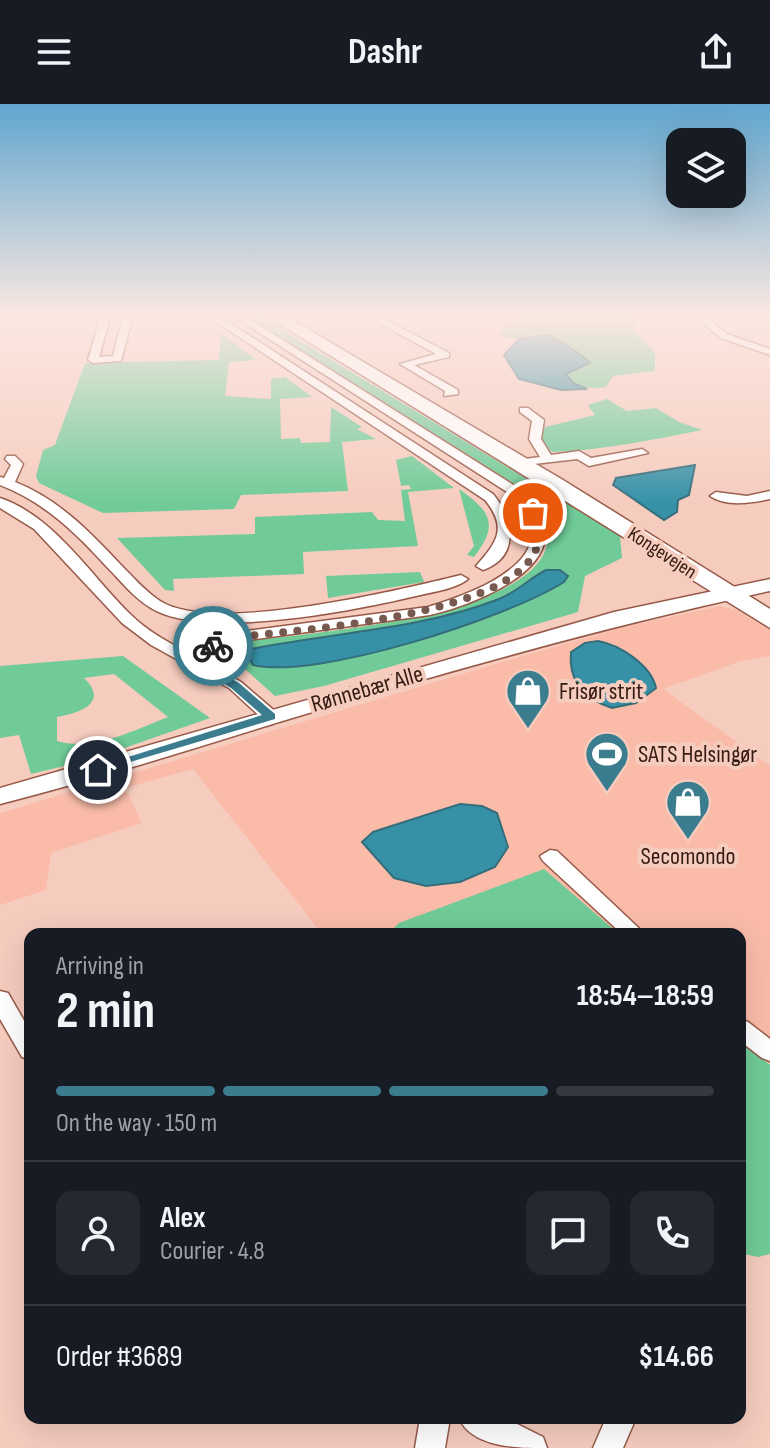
<!DOCTYPE html>
<meta charset="utf-8">
<style>
body{margin:0;font-family:"Sofia Sans Condensed",sans-serif;background:#242831;color:#f1f3f6;height:100vh;display:flex;flex-direction:column;font-size:30px;white-space:nowrap}
*{box-sizing:border-box;margin:0}
p{font-size:26px;color:#9ea1a6}
.icon{flex:none;width:44px;height:44px;fill:none;stroke:currentColor;stroke-width:2;stroke-linecap:round;stroke-linejoin:round}
.map{position:relative;flex:1;overflow:hidden}
.drawer{position:absolute;left:24px;top:824px;width:722px;height:496px;display:flex;flex-direction:column;background:#171b24;border-radius:16px;box-shadow:0 8px 32px #0002}
.drawer>*{flex:none}
.tools{position:absolute;left:666px;top:24px;display:grid;gap:16px}
.tools a{display:grid;place-items:center;width:80px;height:80px;border-radius:16px;background:#171b24;box-shadow:0 8px 32px #0002;font-size:40px}
.pin{position:absolute;display:grid;place-items:center;width:68px;height:68px;color:#fff;margin:-34px;border:4px solid #fff;border-radius:50%;box-shadow:0 2px 8px #0007}
.courier{position:absolute;display:grid;place-items:center;width:80px;height:80px;margin:-40px;border:6px solid #3b7d8f;border-radius:50%;background:#fff;color:#222;box-shadow:0 2px 10px #0007}
.head em{font-style:normal;font-weight:700}
.head div{display:flex;flex-direction:column-reverse}
.head{display:flex;align-items:center;justify-content:space-between;height:136px;padding:0 32px}
h1{font-size:52px;font-weight:700;line-height:60px}
.bar{display:grid;grid-template-columns:repeat(4,1fr);gap:12px 8px;align-content:center;height:96px;padding:0 32px}
.bar i{height:10px;border-radius:6px;background:#363941}
.bar .active{background:#3b7d8f}
.bar p{grid-column:span 4}
.line{display:flex;align-items:center;gap:20px;padding:0 32px;border-top:2px solid #363941}
.line div{flex:1}
.round{display:grid;place-items:center;flex:none;width:84px;height:84px;border-radius:16px;background:#242831}
header{display:flex;justify-content:space-between;align-items:center;height:104px;padding:0 32px;background:#171b24;font-size:36px;font-weight:700}
.map>svg:first-child{display:block}
.built{fill:#fabca9}
.green{fill:#70cb98;fill-rule:evenodd}
.water{fill:#3691a7;stroke:#356e7b;stroke-width:2}
.lines{fill:none;stroke-linecap:round;stroke-linejoin:round}
.minor-casing{stroke:#965947;stroke-width:3}
.secondary-casing{stroke:#965947;stroke-width:3}
.primary-casing{stroke:#965947;stroke-width:3}
.minor{fill:#fff;fill-rule:evenodd}
.secondary{fill:#fff;fill-rule:evenodd}
.primary{fill:#fff;fill-rule:evenodd}
.route{fill:#3b7d8f}
.done{stroke:#78594f;stroke-width:8;stroke-dasharray:0 14.4}
.labels{text-anchor:middle;dominant-baseline:central;stroke-width:8;stroke-linejoin:round;paint-order:stroke}
.far-street-label{font-size:20px;fill:#341b13;stroke:#f6ccbf}
.street-label{font-size:24px;fill:#341b13;stroke:#f6ccbf}
.poi-label{font-size:24px;fill:#341b13;stroke:#f6ccbf;text-anchor:start}
</style>
<header><svg class="icon" aria-label="menu" viewBox="0 0 24 24"><path d="M4 6h16M4 12h16M4 18h16"/></svg>Dashr<svg class="icon" aria-label="share" viewBox="0 0 24 24"><path d="M12 15V3M7 8l5-5 5 5M5 13v7h14v-7"/></svg></header>
<div class="map">
<svg width="770" height="1344" viewBox="0 0 770 1344">
<rect width="100%" height="100%" fill="#f6ccbf"/>
<g class="built">
<path d="M448 211H522L506 230 489 233Z"/>
<path d="M720 502 736 506 770 526V552L741 557 663 585 770 662V1150L758 1153 740 1149V830H322L193 665 125 684 142 719 51 749 46 786 0 801V709L502 558 621 524Z"/>
</g>
<g class="green">
<path d="M245 211H258L620 432 622 454 585 472 578 508 324 582 275 592 226 548 247 537C306 529 644 507 521 384ZM538 470 564 478C507 514 317 576 254 561L251 545C343 526 464 532 538 470Z"/>
<path d="M518 211H634L638 216 633 225 655 249V267L613 272 606 283C590 285 574 285 566 270L587 262V254C574 248 560 233 546 231 528 229 516 240 500 230Z"/>
<path d="M221 229 256 256 229 258 225 292 271 295V275L285 273 312 293 280 295 281 335 300 334 301 339 330 338 331 303 362 323 357 325 376 335 342 338 348 387 241 391 234 405 103 409 39 379 36 372 43 346 55 341 85 259 219 256Z"/>
<path d="M607 295 627 307 656 304 679 318 702 326C652 336 604 346 552 348L540 335 545 323 595 311 588 301Z"/>
<path d="M412 352 454 384 408 388 418 442 303 448 304 470 173 475 174 487 165 486 117 434 255 430V413L372 408 378 416 405 417 401 386 411 385 409 381 401 382 396 356Z"/>
<path d="M459 385C490 407 500 420 474 453L467 451 474 442Z"/>
<path d="M420 468 424 478 328 494 326 472Z"/>
<path d="M123 552 210 614 93 655 31 670 19 631 0 634V562ZM114 570 168 613C134 626 93 648 57 637V613C79 609 110 599 84 574Z"/>
<path d="M544 765 619 830H388L399 819Z"/>
<path d="M740 935 770 961V1150L758 1153 740 1149Z"/>
</g>
<g class="water">
<path d="M546 231C556 233 583 251 590 259L566 270 573 279 587 285 561 286 519 275 504 251 519 235Z"/>
<path d="M695 361 689 391 678 396 677 408 664 416 613 381 616 374Z"/>
<path d="M546 466H560L568 472 564 478C507 514 317 576 253 561L247 551 251 545C334 528 419 526 499 495 517 488 530 474 546 466Z"/>
<path d="M598 537C620 541 651 561 656 584L636 599 612 604C585 595 568 578 571 548L585 539Z"/>
<path d="M460 700 482 702 497 709 508 743 495 763 460 778 426 782 394 774 362 738 373 728Z"/>
</g>
<g class="lines">
<g class="minor-casing">
<g id="minor">
<path d="M101 211H111L99 253 113 252 123 211H133L121 257 93 259 88 256Z"/>
<path d="M200 211H213L230 219 493 390C514 415 520 453 483 466L476 462C497 438 508 424 485 396L224 223Z"/>
<path d="M232 211H243L515 382C527 395 544 410 545 429 547 474 464 503 430 511L242 537 199 555 241 578 277 609 279 613 271 618 265 617 229 584 151 541 122 519 34 425 0 404V394C54 412 91 472 130 510 146 526 167 538 187 548L239 528 428 503C460 493 530 470 532 430 532 413 517 399 507 388Z"/>
<path d="M364 211H376L449 249V253L414 261 458 286V290L444 292 445 287 400 260 436 250Z"/>
<path d="M693 211H704L727 230 770 245V251L721 234Z"/>
<path d="M520 304H528L544 316 541 335 551 351 579 347 591 354 642 345 648 349 589 362 577 355 517 362V356L540 353 529 335 532 317 520 308Z"/>
<path d="M7 352H15L23 360 15 378C58 395 89 427 120 460 132 472 146 488 160 497 213 531 400 486 461 471L468 475C456 485 432 488 416 492 356 506 204 537 151 504 134 494 120 476 106 462 75 428 44 398 0 381V373L4 374 11 361 5 355Z"/>
<path d="M770 387V395C751 399 726 403 710 392L716 388 747 392Z"/>
<path d="M550 746 557 747 645 830H622L543 757 540 752Z"/>
<path d="M0 887 8 889 30 927V956L22 953 0 915Z"/>
<path d="M740 915 748 918 770 935V957L762 954 740 937Z"/>
<path d="M420 1314H450L445 1344H415Z"/>
<path d="M459 1314H505L543 1333 547 1344C518 1344 472 1344 459 1314Z"/>
<path d="M606 1314H636L623 1344H593Z"/>
</g>
</g>
<g class="secondary-casing">
<path id="secondary" d="M770 475V487C604 523 441 569 279 618 186 647 94 676 0 700V684L614 508Z"/>
</g>
<g class="primary-casing">
<path id="primary" d="M265 211H284L563 376 770 505V524Z"/>
</g>
<use href="#minor" class="minor"/>
<use href="#secondary" class="secondary"/>
<use href="#primary" class="primary"/>
</g>
<linearGradient id="sky" x2="0" y2="1"><stop stop-color="#61a6ce"/><stop offset="0.53" stop-color="#fbe8e2"/><stop offset="1" stop-color="#fbe8e2" stop-opacity="0"/></linearGradient>
<rect width="770" height="399" fill="url(#sky)"/>
<path class="route" d="M209 539 218 542 196 554 239 579 275 610V615L93 669V664L262 611 231 584 182 554Z"/>
<g class="lines">
<path class="done" d="M213 542 239 533C292 526 583 510 533 409"/>
</g>
<defs>
<g id="shop-pin" transform="scale(2.3)"><path d="M0 17L-7.5 6A9.5 9.5 0 1 1 7.5 6Z" fill="#3b7d8f" stroke="#f6ccbf"/><path d="M-5-2.5h2.3a2.7 3.5 0 0 1 5.4 0H5L5.5 6h-11ZM-1.5-2.5h3a1.5 2.3 0 0 0-3 0Z" fill="#fff"/></g>
<g id="stadium-pin" transform="scale(2.3)"><path d="M0 17L-7.5 6A9.5 9.5 0 1 1 7.5 6Z" fill="#3b7d8f" stroke="#f6ccbf"/><path d="M0-5a6.5 5 0 1 0 0 10a6.5 5 0 1 0 0-10ZM-3.5-1.8h7v3.6h-7Z" fill="#fff"/></g>
</defs>
<g fill-rule="evenodd">
<use href="#shop-pin" x="528" y="587"/>
<use href="#stadium-pin" x="607" y="650"/>
<use href="#shop-pin" x="688" y="698"/>
</g>
<g class="labels">
<g class="far-street-label">
<text transform="translate(662 449) rotate(33)">Kongevejen</text>
</g>
<g class="street-label">
<text transform="translate(367 585) rotate(-16)">Rønnebær Alle</text>
</g>
<g class="poi-label">
<text x="559" y="587">Frisør strit</text>
<text x="638" y="650">SATS Helsingør</text>
<text x="688" y="752" text-anchor="middle">Secomondo</text>
</g>
</g>
</svg>
<div class="tools">
<a><svg class="icon" aria-label="layers" viewBox="0 0 24 24"><path d="M12 4l9 5-9 5-9-5zM3 14l9 5 9-5"/></svg></a>
</div>
<div class="pin" style="left:533px;top:409px;background:#ea580c"><svg class="icon" aria-label="bag" viewBox="0 0 24 24"><path d="M5 8h14l-1 12H6zM9 8a3 3 0 0 1 6 0"/></svg></div>
<div class="pin" style="left:98px;top:666px;background:#1f2937"><svg class="icon" aria-label="home" viewBox="0 0 24 24"><path d="M3 11l9-7 9 7M6 9v11h12V9"/></svg></div>
<div class="courier" style="left:213px;top:542px"><svg class="icon" aria-label="bike" viewBox="0 0 24 24"><circle cx="6" cy="16" r="4"/><circle cx="18" cy="16" r="4"/><path d="M6 16l4-8h5l3 8M10 8l3 8H6M13 5h3"/></svg></div>
<section class="drawer">
<div class="head"><div><h1>2 min</h1><p>Arriving in</p></div><em>18:54–18:59</em></div>
<div class="bar"><i class="active"></i><i class="active"></i><i class="active"></i><i></i><p>On the way · 150 m</p></div>
<div class="line" style="height:144px"><a class="round"><svg class="icon" aria-label="person" viewBox="0 0 24 24"><circle cx="12" cy="8" r="4"/><path d="M4 21q1-7 8-7t8 7"/></svg></a><div><b>Alex</b><p>Courier · 4.8</p></div><a class="round"><svg class="icon" aria-label="chat" viewBox="0 0 24 24"><path d="M4 5h16v11H9l-5 4z"/></svg></a><a class="round"><svg class="icon" aria-label="phone" viewBox="0 0 24 24"><path d="M5 4h4l2 5-3 2q2 4 5 5l2-3 5 2v4C11 20 4 13 5 4z"/></svg></a></div>
<div class="line" style="height:104px"><div>Order #3689</div><b>$14.66</b></div>
</section>
</div>
